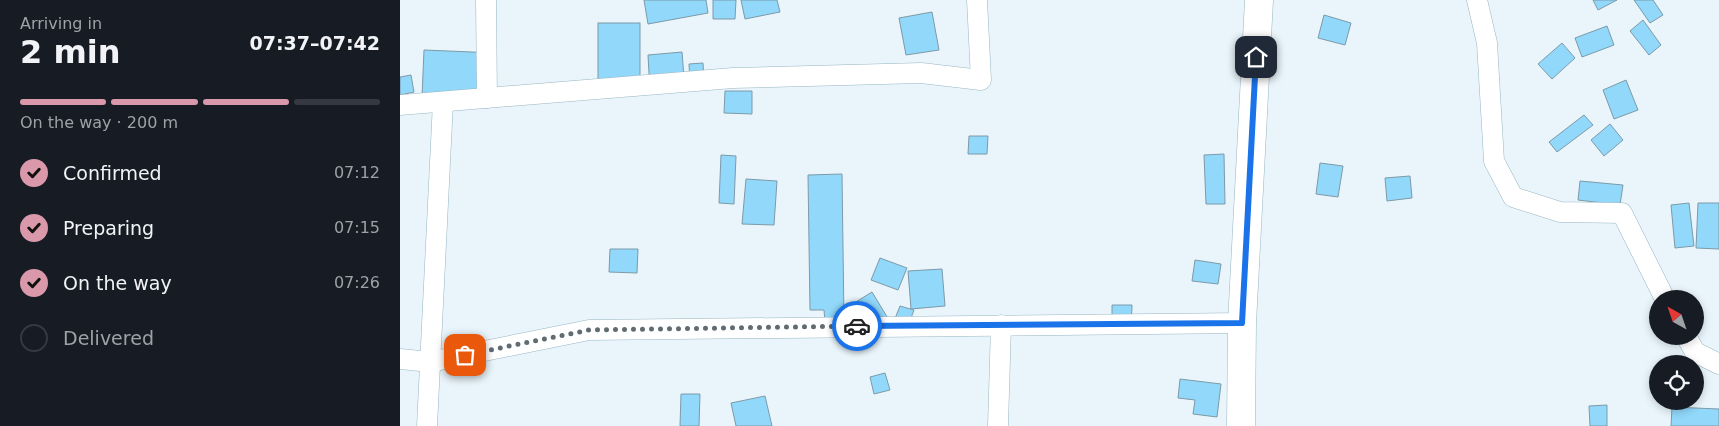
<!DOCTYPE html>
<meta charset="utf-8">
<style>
body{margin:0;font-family:"DejaVu Sans",sans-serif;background:#242831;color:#f1f3f6;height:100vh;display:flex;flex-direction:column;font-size:19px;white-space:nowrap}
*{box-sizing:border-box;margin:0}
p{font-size:16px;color:#9ea1a6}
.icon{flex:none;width:28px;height:28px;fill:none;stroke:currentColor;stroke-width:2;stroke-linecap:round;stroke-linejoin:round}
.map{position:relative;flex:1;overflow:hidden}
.panel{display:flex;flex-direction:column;background:#171b24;width:400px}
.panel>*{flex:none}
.needle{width:32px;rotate:320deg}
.buttons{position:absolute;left:1249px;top:290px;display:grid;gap:10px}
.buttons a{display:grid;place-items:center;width:55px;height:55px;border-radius:50%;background:#171b24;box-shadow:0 2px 8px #0003;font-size:25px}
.pin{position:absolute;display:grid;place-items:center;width:42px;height:42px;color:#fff;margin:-21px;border-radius:10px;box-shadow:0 2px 8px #0006}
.courier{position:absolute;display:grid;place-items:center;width:50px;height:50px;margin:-25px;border:4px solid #1a73e8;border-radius:50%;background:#fff;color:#222;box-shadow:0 1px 6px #0007}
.headline em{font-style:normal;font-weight:800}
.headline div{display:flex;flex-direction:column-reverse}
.headline{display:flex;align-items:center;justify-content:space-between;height:85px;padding:0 20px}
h1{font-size:32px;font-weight:800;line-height:38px}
.bar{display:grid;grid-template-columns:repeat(4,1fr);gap:8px 5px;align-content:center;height:60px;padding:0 20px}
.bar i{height:6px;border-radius:4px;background:#363941}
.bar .selected{background:#d999aa}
.bar p{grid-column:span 4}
ol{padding:0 20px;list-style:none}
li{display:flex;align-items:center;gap:15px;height:55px}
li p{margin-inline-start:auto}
li .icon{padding:5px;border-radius:50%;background:#d999aa;color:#111;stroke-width:4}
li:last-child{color:#9ea1a6}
li i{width:28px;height:28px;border:2px solid #363941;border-radius:50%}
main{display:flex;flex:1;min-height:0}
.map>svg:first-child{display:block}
.building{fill:#91d8fa;stroke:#7d9aa8}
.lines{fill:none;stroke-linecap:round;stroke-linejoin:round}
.minor-casing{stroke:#98b6c4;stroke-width:21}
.secondary-casing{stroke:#98b6c4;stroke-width:29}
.minor{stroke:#fff;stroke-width:20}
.secondary{stroke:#fff;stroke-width:28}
.done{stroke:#606c72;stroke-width:5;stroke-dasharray:0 9}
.route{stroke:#1a73e8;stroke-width:6}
</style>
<main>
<section class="panel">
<div class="headline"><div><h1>2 min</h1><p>Arriving in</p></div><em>07:37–07:42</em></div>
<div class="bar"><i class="selected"></i><i class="selected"></i><i class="selected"></i><i></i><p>On the way · 200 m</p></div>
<ol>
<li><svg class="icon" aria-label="check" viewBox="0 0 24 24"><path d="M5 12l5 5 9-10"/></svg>Confirmed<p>07:12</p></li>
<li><svg class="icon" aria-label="check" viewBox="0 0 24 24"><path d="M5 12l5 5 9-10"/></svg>Preparing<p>07:15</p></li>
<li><svg class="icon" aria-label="check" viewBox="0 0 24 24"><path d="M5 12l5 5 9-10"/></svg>On the way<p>07:26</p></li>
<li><i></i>Delivered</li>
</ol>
</section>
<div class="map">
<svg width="1319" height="426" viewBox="0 0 1319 426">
<rect width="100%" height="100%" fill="#e9f5fb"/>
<g class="building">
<path d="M244 0H306L308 13 248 24Z"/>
<path d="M313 0H336L335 19H313Z"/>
<path d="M341 0H377L380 12 345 19Z"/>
<path d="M1193 0H1217L1198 10Z"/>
<path d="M1234 0H1253L1263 15 1250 23Z"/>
<path d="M532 12 539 50 506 55 499 18Z"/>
<path d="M924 15 951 23 945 45 918 38Z"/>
<path d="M1243 20 1261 45 1249 55 1230 31Z"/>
<rect x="198" y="23" width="42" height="65"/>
<path d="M1207 26 1214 45 1182 57 1175 38Z"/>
<path d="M1162 43 1175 58 1152 79 1138 64Z"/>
<path d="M24 50 96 53 95 100 22 97Z"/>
<path d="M282 52 285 90 250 92 248 55Z"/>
<path d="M303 63 304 81 290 82 289 64Z"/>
<path d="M11 75 14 92 0 95V77Z"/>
<path d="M1226 80 1238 110 1214 119 1203 90Z"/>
<path d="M325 91H352V114L324 113Z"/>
<path d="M1184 115 1193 125 1157 152 1149 142Z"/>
<path d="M1210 124 1223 140 1204 156 1191 140Z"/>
<path d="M569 136H588L587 154H568Z"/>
<path d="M824 154 825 204H806L804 155Z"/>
<path d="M321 155 336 156 334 204 319 203Z"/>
<path d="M920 163 943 166 938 197 916 194Z"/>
<path d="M442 174 444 321 425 322 424 310H410L408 175Z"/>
<path d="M1010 176 1012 198 987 201 985 178Z"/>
<path d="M346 179 377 181 374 225 342 224Z"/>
<path d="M1180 181 1223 185 1220 205 1178 200Z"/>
<path d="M1289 203 1294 246 1275 248 1271 205Z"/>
<path d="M1298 203H1319V249L1296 248Z"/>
<path d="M210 249H238L237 273 209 272Z"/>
<path d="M480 258 507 268 498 290 471 280Z"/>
<path d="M795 260 821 264 818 284 792 281Z"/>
<path d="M542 269 545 306 511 309 508 271Z"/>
<path d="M472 292 489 320 468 333 451 305Z"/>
<path d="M712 305H732L731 332 712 331Z"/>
<path d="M500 306 514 310 508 326 494 321Z"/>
<path d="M485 373 490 390 474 394 470 377Z"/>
<path d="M780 379 821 384 817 417 793 414 795 400 778 398Z"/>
<path d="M281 394H300L299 426H280Z"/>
<path d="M365 396 372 426H336L331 403Z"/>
<path d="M1207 405V426H1190L1189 406Z"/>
<path d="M1272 407 1319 409V426H1271Z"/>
</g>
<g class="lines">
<g class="minor-casing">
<g id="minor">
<path d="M86 0 87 98"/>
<path d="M1077 0 1087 43 1094 161 1113 197 1160 212 1222 213 1265 299"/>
<path d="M0 105 333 78 521 73 581 80 577 0"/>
<path d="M1286 336 1295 352 1319 364"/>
<path d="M0 359 30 362 189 330 842 323"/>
<path d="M27 426 43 102"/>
<path d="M598 426 601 325"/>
</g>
</g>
<g class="secondary-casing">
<path id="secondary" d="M841 426 842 323 859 0"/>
</g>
<use href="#minor" class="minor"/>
<use href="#secondary" class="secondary"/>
</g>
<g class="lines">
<path class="done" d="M65 355 189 330 457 326"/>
<path class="route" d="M457 326 842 323 856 57"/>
</g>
</svg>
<div class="buttons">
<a><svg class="needle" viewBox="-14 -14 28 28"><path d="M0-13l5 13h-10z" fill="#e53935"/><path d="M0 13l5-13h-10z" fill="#9ea1a6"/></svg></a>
<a><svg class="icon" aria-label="locate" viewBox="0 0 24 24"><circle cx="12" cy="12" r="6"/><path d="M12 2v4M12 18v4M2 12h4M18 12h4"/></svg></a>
</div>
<div class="pin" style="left:65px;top:355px;background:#ea580c"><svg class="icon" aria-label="bag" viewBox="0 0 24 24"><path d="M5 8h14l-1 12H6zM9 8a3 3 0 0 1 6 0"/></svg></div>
<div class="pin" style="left:856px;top:57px;background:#1f2937"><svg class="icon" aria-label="home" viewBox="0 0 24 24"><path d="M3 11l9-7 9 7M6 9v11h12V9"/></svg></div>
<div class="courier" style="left:457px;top:326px"><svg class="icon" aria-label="car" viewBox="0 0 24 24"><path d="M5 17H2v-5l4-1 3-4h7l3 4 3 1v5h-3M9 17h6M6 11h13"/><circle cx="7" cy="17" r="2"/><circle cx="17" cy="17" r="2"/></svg></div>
</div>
</main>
